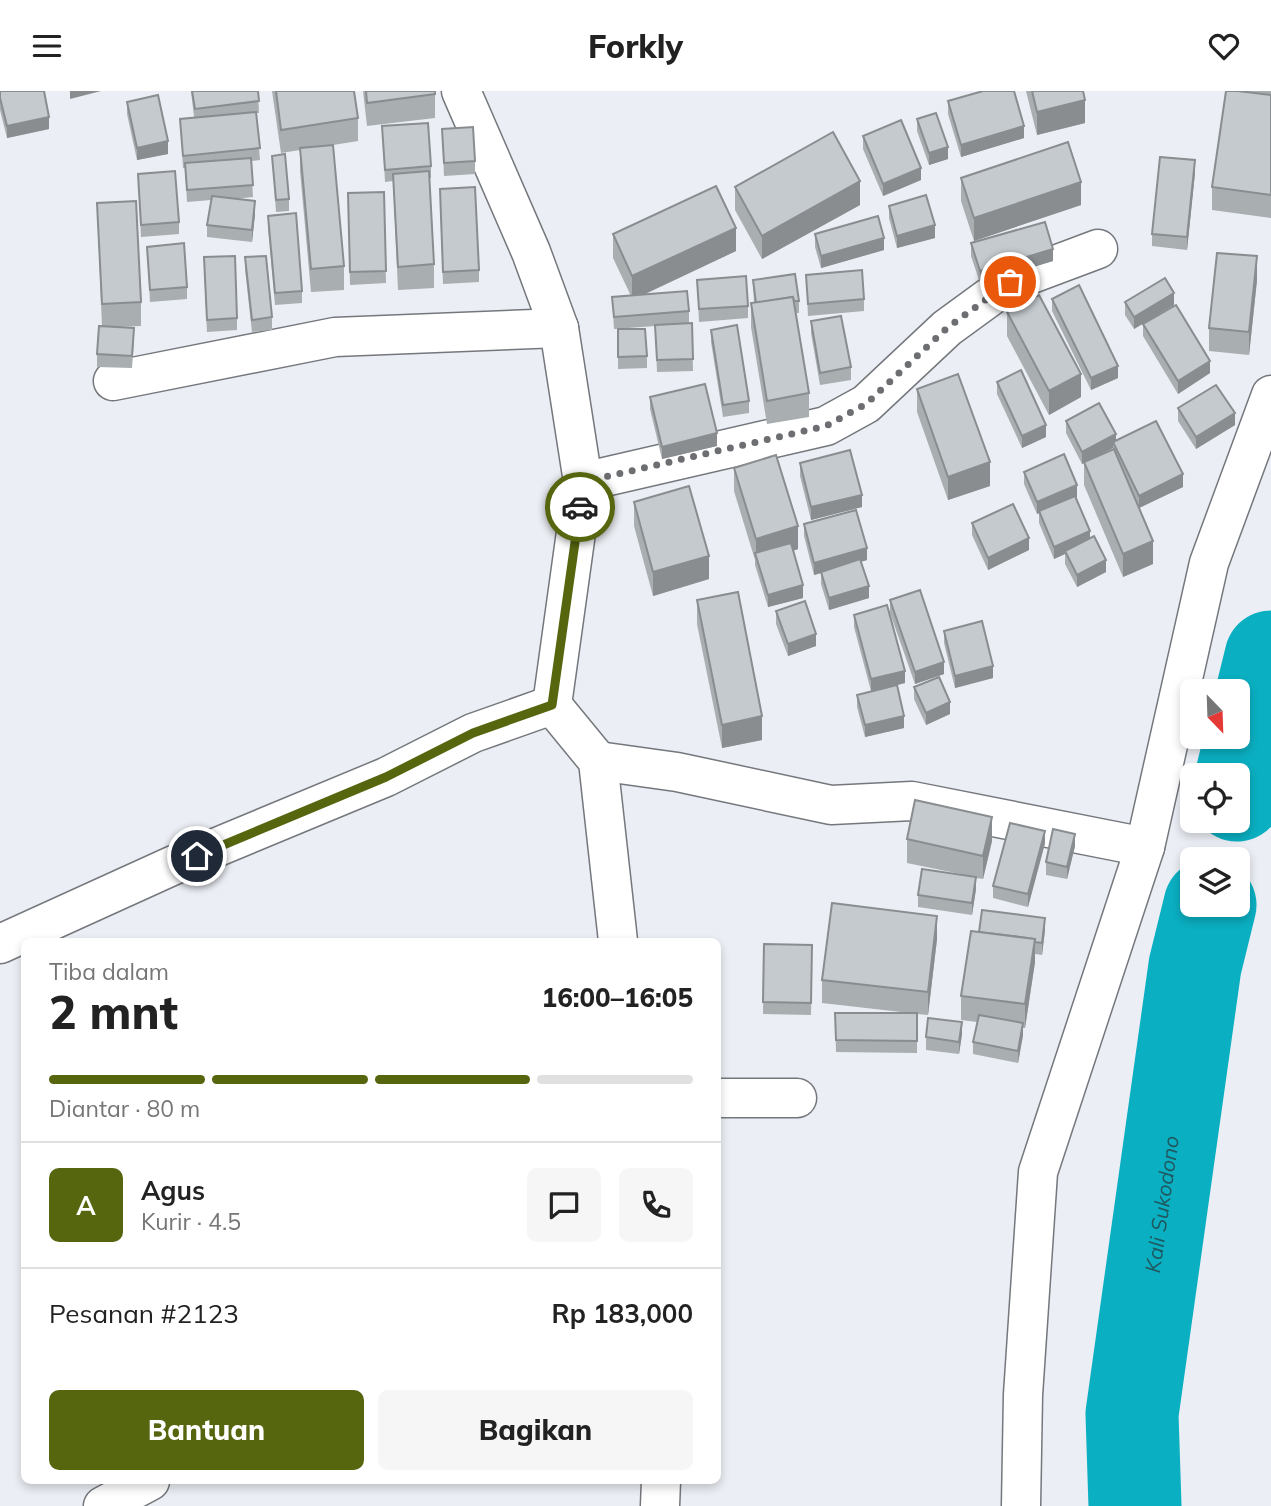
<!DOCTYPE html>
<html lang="id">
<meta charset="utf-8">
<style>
body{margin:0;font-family:Mulish,sans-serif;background:#f6f6f6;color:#222;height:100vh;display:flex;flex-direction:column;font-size:26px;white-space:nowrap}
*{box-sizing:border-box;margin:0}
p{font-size:23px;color:#767676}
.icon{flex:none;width:38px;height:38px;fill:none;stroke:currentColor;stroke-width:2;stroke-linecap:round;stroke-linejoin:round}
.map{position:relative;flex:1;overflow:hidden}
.drawer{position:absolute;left:21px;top:847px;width:700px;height:546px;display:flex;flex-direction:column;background:#fff;border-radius:10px;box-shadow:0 4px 10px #0003}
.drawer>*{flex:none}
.needle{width:46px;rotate:157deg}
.buttons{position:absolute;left:1180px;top:588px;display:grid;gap:14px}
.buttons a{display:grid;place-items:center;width:70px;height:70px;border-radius:10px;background:#fff;box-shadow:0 4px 10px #0003;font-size:35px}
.pin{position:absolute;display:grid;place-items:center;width:60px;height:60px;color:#fff;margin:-30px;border:4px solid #fff;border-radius:50%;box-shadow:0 2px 7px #0007}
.courier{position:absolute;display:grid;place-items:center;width:70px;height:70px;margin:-35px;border:5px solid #56660f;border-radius:50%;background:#fff;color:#222;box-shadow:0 2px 9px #0007}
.overview em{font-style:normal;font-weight:800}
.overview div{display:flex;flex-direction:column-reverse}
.overview{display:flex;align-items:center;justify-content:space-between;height:119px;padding:0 28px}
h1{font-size:46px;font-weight:800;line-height:52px}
.bar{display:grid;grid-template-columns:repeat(4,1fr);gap:10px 7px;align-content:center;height:84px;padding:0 28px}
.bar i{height:9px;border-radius:5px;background:#e0e0e0}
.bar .on{background:#56660f}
.bar p{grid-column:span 4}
.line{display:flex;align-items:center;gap:18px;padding:0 28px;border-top:2px solid #e0e0e0}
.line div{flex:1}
.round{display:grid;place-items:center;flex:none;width:74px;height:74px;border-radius:10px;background:#f6f6f6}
.primary-button{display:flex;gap:14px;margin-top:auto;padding:14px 28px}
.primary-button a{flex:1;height:80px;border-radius:10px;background:#56660f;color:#fff;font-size:28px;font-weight:800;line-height:80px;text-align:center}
.primary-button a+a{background:#f6f6f6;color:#222}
header{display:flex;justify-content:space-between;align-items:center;height:91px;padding:0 28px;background:#fff;font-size:32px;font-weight:800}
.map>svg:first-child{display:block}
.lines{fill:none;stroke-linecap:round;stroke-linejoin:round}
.river{stroke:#0aafc1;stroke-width:93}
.minor-casing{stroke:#74777c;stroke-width:41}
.minor{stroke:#fff;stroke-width:38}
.wall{fill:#a9aeb1;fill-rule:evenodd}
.shaded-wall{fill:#898d90}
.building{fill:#c4cace;stroke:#898d90;stroke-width:2}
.done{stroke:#6c6e71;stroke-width:7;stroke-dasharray:0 12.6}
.route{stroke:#56660f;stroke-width:9}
.labels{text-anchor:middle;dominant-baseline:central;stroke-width:5;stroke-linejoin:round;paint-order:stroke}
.water-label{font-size:21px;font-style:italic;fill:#205860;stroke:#f9fbff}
</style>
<header><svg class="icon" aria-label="menu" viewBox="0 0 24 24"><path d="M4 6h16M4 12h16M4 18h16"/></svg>Forkly<svg class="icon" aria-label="heart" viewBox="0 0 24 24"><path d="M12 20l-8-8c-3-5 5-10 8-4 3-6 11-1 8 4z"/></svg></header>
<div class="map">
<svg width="1271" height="1415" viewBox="0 0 1271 1415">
<rect width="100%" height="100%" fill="#ebeef4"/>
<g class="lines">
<g class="river">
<path d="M1237 704 1271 566"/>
<path id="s1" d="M1135 1415 1132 1323 1195 875 1210 814"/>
</g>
<g class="minor-casing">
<g id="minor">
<path d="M461 0 531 161 559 237 583 391 552 614 598 670 618 850"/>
<path d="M113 290 335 246 559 237"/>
<path d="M583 391 826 335 866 313 947 237 1010 191 1098 158"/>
<path d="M598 670 677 681 831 714 912 710 1145 756"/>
<path d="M0 853 174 774 386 686 473 642 552 614"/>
<path d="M718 1007H797"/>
<path d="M103 1415 150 1390"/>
<path d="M660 1415 661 1390"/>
<path d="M1021 1415 1023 1304 1038 1081 1145 756 1209 472 1271 304"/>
</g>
</g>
<use href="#minor" class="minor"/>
</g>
<g class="wall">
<path d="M0 0 49 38 7 47 0 19Z"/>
<path d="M191 0H258L259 22H256L260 69 251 70 253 106 234 108 255 123 252 151 207 146V134L211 109 187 111 185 77H183L180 28 194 26Z"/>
<path d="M272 0H354L358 27V50L333 54 344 175V199L311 201 300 80V59L281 62Z"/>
<path d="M363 0H435V27L367 35Z"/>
<path d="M1026 0H1083L1085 32 1037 44Z"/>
<path d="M1226 0H1271V127L1212 119V96Z"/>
<path d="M948 10 1024 47 961 66 948 23Z"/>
<path d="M127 11 168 63 137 69 127 23Z"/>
<path d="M917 28 948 68 929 74 917 40Z"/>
<path d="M382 35 431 75V87H429L434 173V197L398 199 393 90 385 91Z"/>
<path d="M442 38 475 70V83L444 85Z"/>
<path d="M863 45 921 89 883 105 863 58Z"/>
<path d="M272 65 289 108V120L276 121Z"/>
<path d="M1195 82 1187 159 1152 155V143Z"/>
<path d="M138 83 179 131V143L141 146Z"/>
<path d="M961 87 1081 114 974 150 961 110Z"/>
<path d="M735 96 860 114 762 168 735 119Z"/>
<path d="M384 101 386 192 350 194 348 102Z"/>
<path d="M440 110 479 179V191L443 193Z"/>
<path d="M97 112 141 211V235L117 236 134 249 132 277 97 276V263L102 235Z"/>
<path d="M889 115 935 147 897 157 889 127Z"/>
<path d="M268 125 302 200V212L275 214 268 137Z"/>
<path d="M613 143 736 160 643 204 689 220V232H692L693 280 657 281 655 235 614 238 612 206 631 205 613 167Z"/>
<path d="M815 143 884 159 821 177 815 156Z"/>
<path d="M971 152 1053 170 980 192 971 165Z"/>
<path d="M147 156 187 196V208L150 211Z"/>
<path d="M245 166 272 226V239L252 241 245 178Z"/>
<path d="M204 178 237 227V239L207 241Z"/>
<path d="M806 184 864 208V220L808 225Z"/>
<path d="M697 189 748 215V227L699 231Z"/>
<path d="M753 189 799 210V222H796L809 302V326L767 333 751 236V212H754Z"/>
<path d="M1257 189 1249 264 1209 260V237Z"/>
<path d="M1052 208 1118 287 1091 299 1052 220Z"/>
<path d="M1125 211 1174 214 1134 238 1125 224Z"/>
<path d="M1007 221 1081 306 1049 324 1007 245Z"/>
<path d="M811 230 851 276V289L820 294 811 242Z"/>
<path d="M1143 233 1210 282 1178 303 1143 245Z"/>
<path d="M618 238 647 265V277L618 278Z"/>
<path d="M711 239 749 310V322L723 326 711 251Z"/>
<path d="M997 291 1046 346 1022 357 997 303Z"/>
<path d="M917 298 990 395 948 409 917 321Z"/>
<path d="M650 306 717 355 662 368 650 318Z"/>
<path d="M1178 317 1235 334 1196 358 1178 330Z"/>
<path d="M1066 330 1116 349 1183 396 1139 417 1153 473 1123 486 1084 394V372L1082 373 1066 342ZM1113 357V359L1092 368Z"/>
<path d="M800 372 862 416 811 429 800 385Z"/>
<path d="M734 377 798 458 793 460 803 507 768 516 755 474V469L734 400Z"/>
<path d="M1024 381 1077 406H1076L1090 447 1106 481 1077 496 1065 473V463L1054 468 1039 432V422L1037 423 1024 393Z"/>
<path d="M634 411 709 488 653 505 634 435Z"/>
<path d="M972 432 1029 459 988 479 972 444Z"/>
<path d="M804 433 867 469 861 471 869 507 829 519 821 493V482L814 484 804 445Z"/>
<path d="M697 509 762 649 722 657 697 533Z"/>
<path d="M890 509 944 583 915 593 890 522Z"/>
<path d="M776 520 816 555 788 565 776 533Z"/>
<path d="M854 524 905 592 882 598 904 637 865 646 857 616V604L871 600 854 536Z"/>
<path d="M944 540 993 587 955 597 944 552Z"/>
<path d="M914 596 950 623 926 634 914 608Z"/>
<path d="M907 748 992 750 983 788 976 787V798L972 824 918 816V804L970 785 907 772Z"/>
<path d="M1045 752 1028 816 993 807V795Z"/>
<path d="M1075 755 1067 788 1046 784V771Z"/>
<path d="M1045 839 1042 864 1035 863V871L1025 937H1023V944L1018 972 973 963V951L977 931 961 929V905L979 841Z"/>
<path d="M937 848 928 924 917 923V962L836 961 835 922H910L822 912V889Z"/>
<path d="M764 853 812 854 811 924 763 923Z"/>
<path d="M962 943 959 963 926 959V946Z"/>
</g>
<g class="shaded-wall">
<path d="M70 0H101L70 8Z"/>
<path d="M1085 9V32L1037 44V21Z"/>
<path d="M49 26V38L7 47V35Z"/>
<path d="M1024 35V47L961 66V54Z"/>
<path d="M168 50V63L137 69V57Z"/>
<path d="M948 56V68L929 74V62Z"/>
<path d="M1195 69V82L1187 159V146Z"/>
<path d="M921 77V89L883 105V93Z"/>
<path d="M860 90V114L762 168V145Z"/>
<path d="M1081 91V114L974 150V127Z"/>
<path d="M255 110V123L252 151V139Z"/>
<path d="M935 134V147L897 157V145Z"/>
<path d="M736 137V160L632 209V185Z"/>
<path d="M884 147V159L821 177V165Z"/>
<path d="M1053 158V170L980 192V180Z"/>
<path d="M1257 165V189L1249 264V241Z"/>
<path d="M1174 202V214L1134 238V226Z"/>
<path d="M1210 270V282L1178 303V290Z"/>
<path d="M1118 275V287L1091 299V287Z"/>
<path d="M1081 283V306L1049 324V300Z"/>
<path d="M1235 322V334L1196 358V346Z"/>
<path d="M1046 334V346L1022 357V345Z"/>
<path d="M717 342V355L662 368V356Z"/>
<path d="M1116 343V355L1113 351V357L1082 373V361Z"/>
<path d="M990 371V395L948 409V386Z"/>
<path d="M1183 383V396L1139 417V405Z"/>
<path d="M1077 394V406L1037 423V411Z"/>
<path d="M862 404V416L811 429V416Z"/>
<path d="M798 435V458L758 471 756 464V448Z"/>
<path d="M1090 440V452L1065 460V463L1054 468V456Z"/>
<path d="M1029 447V459L988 479V467Z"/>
<path d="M1153 450V473L1123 486V463Z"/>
<path d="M867 457V469L814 484V472Z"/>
<path d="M709 465V488L653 505V481Z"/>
<path d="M1106 469V481L1077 496V484Z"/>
<path d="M803 494V507L768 516V504Z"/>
<path d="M869 495V507L829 519V507Z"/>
<path d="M816 543V555L788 565V553Z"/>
<path d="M944 571V583L915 593V581Z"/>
<path d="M993 575V587L955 597V585Z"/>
<path d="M905 580V592L871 600V588Z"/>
<path d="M950 611V623L926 634V622Z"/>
<path d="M762 625V649L722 657V634Z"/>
<path d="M904 625V637L865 646V634Z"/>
<path d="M992 726V750L983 788V765Z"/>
<path d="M1045 740V752L1028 816V803Z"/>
<path d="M1075 743V755L1067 788V776Z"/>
<path d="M976 786V798L972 824V812Z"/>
<path d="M937 825V848L928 924V901Z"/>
<path d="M1045 827V839L1042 864V852Z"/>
<path d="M1035 848V871L1025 937V913Z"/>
<path d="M962 931V943L959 963V951Z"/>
<path d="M1023 932V944L1018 972V960Z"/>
</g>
<g class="building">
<path d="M0 0H44L49 26 7 35 0 7Z"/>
<path d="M192 0H258L259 10 195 18Z"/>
<path d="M276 0H354L358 27 281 39Z"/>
<path d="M366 0H435V3L367 12Z"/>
<path d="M983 0H1014L1024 35 961 54 948 10Z"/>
<path d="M1032 0H1083L1085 9 1037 21Z"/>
<path d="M1226 0H1238L1271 4V104L1212 96Z"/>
<path d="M158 4 168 50 137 57 127 11Z"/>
<path d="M256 21 260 57 183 65 180 28Z"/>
<path d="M936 22 948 56 929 62 917 28Z"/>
<path d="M901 29 921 77 883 93 863 45Z"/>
<path d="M428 32 431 75 385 79 382 35Z"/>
<path d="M473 36 475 70 444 72 442 38Z"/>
<path d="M833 41 860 90 762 145 735 96Z"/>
<path d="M1068 51 1081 91 974 127 961 87Z"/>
<path d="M333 54 344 175 311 178 300 57Z"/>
<path d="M285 63 289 108 276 109 272 65Z"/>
<path d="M1160 66 1195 69 1187 146 1152 143Z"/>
<path d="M251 67 253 94 187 99 185 72Z"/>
<path d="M175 80 179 131 141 134 138 83Z"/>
<path d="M429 80 434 173 398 176 393 83Z"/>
<path d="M716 95 736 137 632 185 613 143Z"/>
<path d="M475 96 479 179 443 181 440 98Z"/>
<path d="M384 101 386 180 350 181 348 102Z"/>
<path d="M926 104 935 134 897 145 889 115Z"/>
<path d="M212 105 255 110 252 139 207 134Z"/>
<path d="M136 110 141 211 102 213 97 112Z"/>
<path d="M296 122 302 200 275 202 268 125Z"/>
<path d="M878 125 884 147 821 165 815 143Z"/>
<path d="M1045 131 1053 158 980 180 971 152Z"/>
<path d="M184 152 187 196 150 199 147 156Z"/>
<path d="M1217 162 1257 165 1249 241 1209 237Z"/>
<path d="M235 165 237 227 207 229 204 166Z"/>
<path d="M266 165 272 226 252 229 245 166Z"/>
<path d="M862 179 864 208 808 213 806 184Z"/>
<path d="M795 183 799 210H794L793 206 756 212 753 189Z"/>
<path d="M746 185 748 215 699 218 697 189Z"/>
<path d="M1165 187 1174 202 1134 226 1125 211Z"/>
<path d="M1079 194 1118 275 1091 287 1052 208Z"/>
<path d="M687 200 689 220 614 226 612 206Z"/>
<path d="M1039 204 1081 283 1049 300 1007 221Z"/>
<path d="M793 206 809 302 767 310 751 212Z"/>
<path d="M1176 214 1210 270 1178 290 1143 233Z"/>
<path d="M841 225 851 276 820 282 811 230Z"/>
<path d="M692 232 693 268 657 269 655 234Z"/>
<path d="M737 234 749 310 723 314 711 239Z"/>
<path d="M99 235 134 237 132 265 97 263Z"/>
<path d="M618 238H645L647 265 618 266Z"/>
<path d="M1021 279 1046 334 1022 345 997 291Z"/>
<path d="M958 283 990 371 948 386 917 298Z"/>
<path d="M705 293 717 342 662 356 650 306Z"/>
<path d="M1216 294 1235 322 1196 346 1178 317Z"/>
<path d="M1099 312 1116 343 1082 361 1066 330Z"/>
<path d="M1156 330 1183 383 1139 405 1113 351Z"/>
<path d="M1114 358 1153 450 1123 463 1084 371Z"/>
<path d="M850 359 862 404 811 416 800 372Z"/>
<path d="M1064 363 1077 394 1037 411 1024 381Z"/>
<path d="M776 364 798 435 756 448 734 377Z"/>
<path d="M689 395 709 465 653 481 634 411Z"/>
<path d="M1075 405 1090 440 1054 456 1039 420Z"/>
<path d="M1013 413 1029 447 988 467 972 432Z"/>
<path d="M856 419 867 457 814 472 804 433Z"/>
<path d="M1094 445 1106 469 1077 484 1065 460Z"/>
<path d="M791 452 803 494 768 504 755 462Z"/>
<path d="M860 468 869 495 829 507 821 481Z"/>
<path d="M920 499 944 571 915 581 890 509Z"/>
<path d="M738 501 762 625 722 634 697 509Z"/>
<path d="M805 510 816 543 788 553 776 520Z"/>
<path d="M887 514 905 580 871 588 854 524Z"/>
<path d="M982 530 993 575 955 585 944 540Z"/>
<path d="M939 586 950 611 926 622 914 596Z"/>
<path d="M897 594 904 625 865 634 857 604Z"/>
<path d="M915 709 992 726 983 765 907 748Z"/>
<path d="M1010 732 1045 740 1028 803 993 795Z"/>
<path d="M1053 738 1075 743 1067 776 1046 771Z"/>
<path d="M922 778 976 786 972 812 918 804Z"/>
<path d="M832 812 937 825 928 901 822 889Z"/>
<path d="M982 819 1045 827 1042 852 1034 851 1035 848 979 841Z"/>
<path d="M971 840 1035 848 1025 913 961 905Z"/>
<path d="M764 853 812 854 811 912 763 911Z"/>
<path d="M835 922H917V950L836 949Z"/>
<path d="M979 924 1023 932 1018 960 973 951Z"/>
<path d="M928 927 962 931 959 951 926 946Z"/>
</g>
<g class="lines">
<path class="done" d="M580 416 583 391 826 335 866 313 947 237 1010 191"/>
<path class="route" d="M197 765 386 686 473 642 552 614 580 416"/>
</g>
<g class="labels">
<g class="water-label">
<text stroke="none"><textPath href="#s1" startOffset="304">Kali Sukodono</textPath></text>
</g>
</g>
</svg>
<div class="buttons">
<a><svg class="needle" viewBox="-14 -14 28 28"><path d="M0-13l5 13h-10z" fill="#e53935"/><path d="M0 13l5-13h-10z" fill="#767676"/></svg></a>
<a><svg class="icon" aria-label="locate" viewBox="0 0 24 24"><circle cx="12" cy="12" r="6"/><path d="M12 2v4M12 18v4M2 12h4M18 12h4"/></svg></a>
<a><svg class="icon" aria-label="layers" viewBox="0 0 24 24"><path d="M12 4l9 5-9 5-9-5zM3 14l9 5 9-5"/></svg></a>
</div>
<div class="pin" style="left:1010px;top:191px;background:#ea580c"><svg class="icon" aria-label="bag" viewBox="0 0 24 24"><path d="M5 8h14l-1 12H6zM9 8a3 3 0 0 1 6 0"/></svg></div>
<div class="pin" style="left:197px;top:765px;background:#1f2937"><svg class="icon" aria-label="home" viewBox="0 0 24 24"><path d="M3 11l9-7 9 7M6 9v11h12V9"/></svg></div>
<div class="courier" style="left:580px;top:416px"><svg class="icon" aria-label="car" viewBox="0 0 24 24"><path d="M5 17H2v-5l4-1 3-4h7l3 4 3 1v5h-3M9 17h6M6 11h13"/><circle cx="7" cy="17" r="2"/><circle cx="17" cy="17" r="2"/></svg></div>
<section class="drawer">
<div class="overview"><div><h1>2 mnt</h1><p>Tiba dalam</p></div><em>16:00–16:05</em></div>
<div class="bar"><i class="on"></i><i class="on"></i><i class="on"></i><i></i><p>Diantar · 80 m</p></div>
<div class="line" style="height:126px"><b class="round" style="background:#56660f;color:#fff">A</b><div><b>Agus</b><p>Kurir · 4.5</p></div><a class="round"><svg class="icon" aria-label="chat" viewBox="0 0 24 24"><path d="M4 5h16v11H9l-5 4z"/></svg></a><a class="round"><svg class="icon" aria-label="phone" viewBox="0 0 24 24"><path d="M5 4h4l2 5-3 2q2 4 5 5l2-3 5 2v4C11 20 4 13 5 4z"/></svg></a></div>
<div class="line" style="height:91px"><div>Pesanan #2123</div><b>Rp 183,000</b></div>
<div class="primary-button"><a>Bantuan</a><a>Bagikan</a></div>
</section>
</div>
